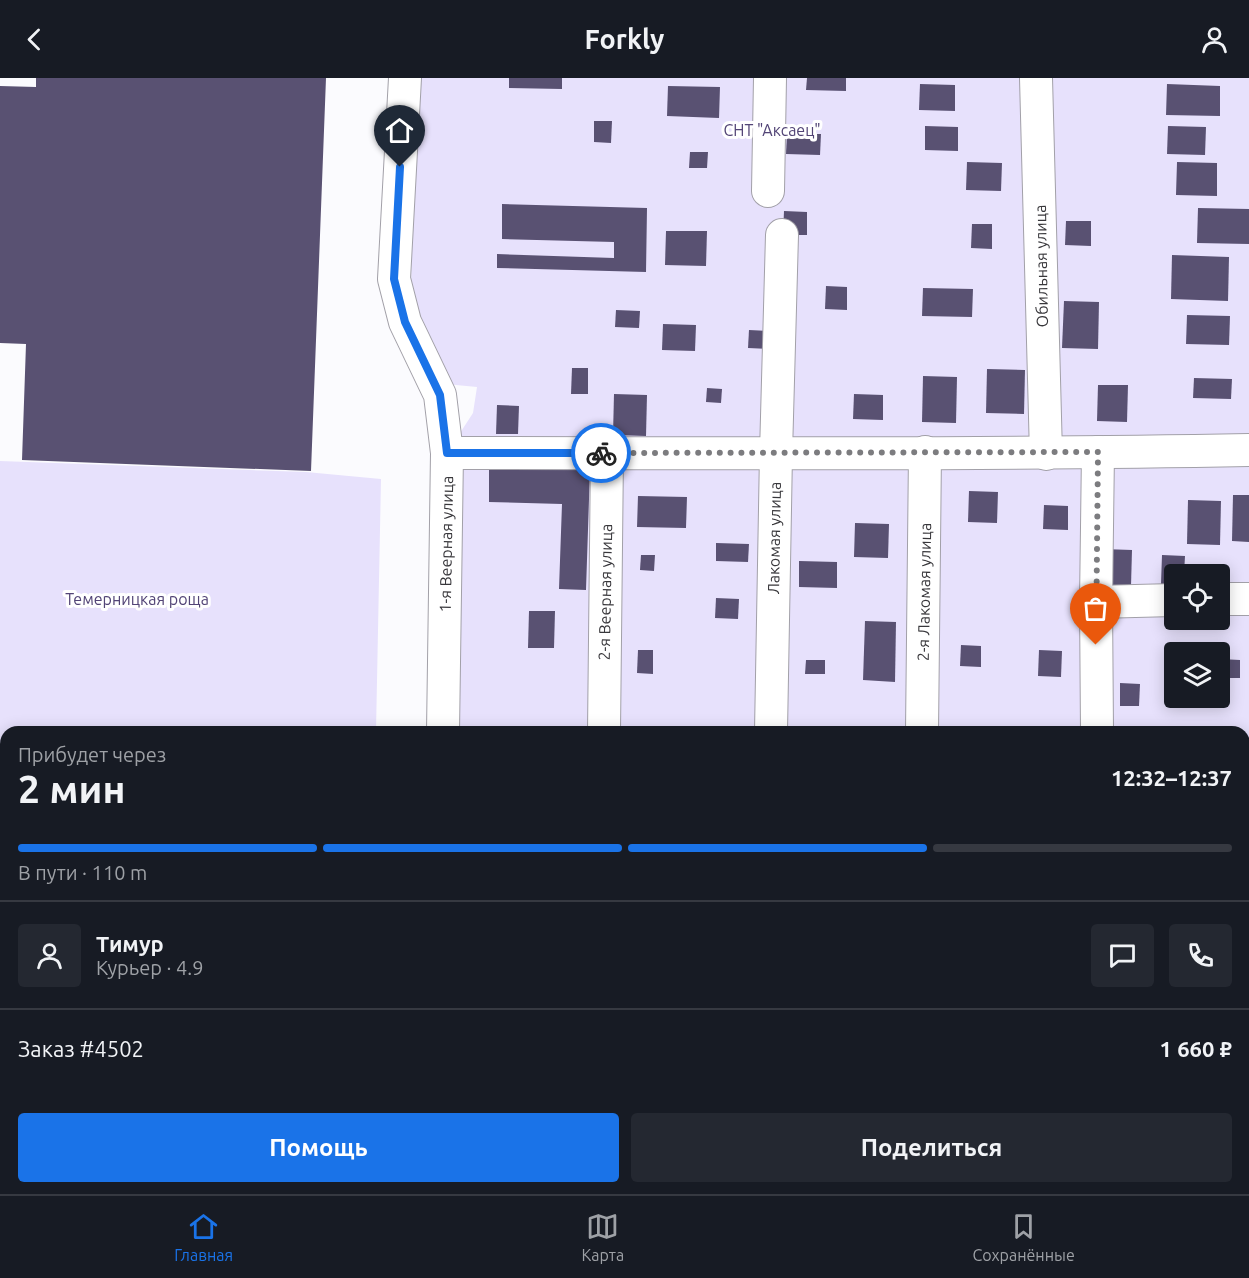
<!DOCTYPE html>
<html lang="ru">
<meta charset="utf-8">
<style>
body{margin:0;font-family:Ubuntu,sans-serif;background:#242831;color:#f1f3f6;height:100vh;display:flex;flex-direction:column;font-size:22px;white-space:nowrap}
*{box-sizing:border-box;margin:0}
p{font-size:20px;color:#9ea1a6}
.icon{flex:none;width:33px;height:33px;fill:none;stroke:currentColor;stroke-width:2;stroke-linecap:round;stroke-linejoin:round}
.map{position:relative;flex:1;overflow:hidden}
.details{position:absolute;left:0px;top:648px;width:1250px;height:468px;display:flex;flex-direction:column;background:#171b24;border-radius:18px 18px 0 0;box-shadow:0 3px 15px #0003}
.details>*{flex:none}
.controls{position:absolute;left:1164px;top:486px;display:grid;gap:12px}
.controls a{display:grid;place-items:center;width:66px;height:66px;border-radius:6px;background:#171b24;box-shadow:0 3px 15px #0003;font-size:30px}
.pin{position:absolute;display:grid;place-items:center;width:51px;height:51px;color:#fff;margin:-62px -26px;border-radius:50% 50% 50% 0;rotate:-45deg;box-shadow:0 0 6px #0007}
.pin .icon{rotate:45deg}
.courier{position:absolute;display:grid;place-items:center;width:60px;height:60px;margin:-30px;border:4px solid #1a73e8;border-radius:50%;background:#fff;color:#222;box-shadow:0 2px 8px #0007}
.overview em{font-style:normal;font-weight:700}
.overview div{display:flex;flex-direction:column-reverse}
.overview{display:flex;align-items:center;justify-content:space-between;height:102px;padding:0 18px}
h1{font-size:39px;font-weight:700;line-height:45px}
.bar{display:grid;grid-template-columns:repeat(4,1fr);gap:9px 6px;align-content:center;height:72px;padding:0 18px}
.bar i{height:8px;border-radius:4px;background:#363941}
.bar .active{background:#1a73e8}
.bar p{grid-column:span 4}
.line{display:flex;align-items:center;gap:15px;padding:0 18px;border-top:2px solid #363941}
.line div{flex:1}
.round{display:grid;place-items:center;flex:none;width:63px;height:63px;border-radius:6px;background:#242831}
.cta{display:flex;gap:12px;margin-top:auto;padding:12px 18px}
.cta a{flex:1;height:69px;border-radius:6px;background:#1a73e8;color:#fff;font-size:24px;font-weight:700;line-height:69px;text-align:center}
.cta a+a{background:#242831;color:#f1f3f6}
header{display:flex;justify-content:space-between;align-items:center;height:78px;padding:0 18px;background:#171b24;font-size:27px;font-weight:700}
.tabs{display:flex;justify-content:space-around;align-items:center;height:84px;border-top:2px solid #363941;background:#171b24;font-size:16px;color:#9ea1a6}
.tabs a{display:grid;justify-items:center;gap:3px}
.tabs .active{color:#1a73e8}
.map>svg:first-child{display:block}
.green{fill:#e7e1fc;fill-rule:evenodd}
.building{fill:#595172}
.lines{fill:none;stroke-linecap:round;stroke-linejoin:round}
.street-casing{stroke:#a2a0a8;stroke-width:34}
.street{stroke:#fff;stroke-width:32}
.done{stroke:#7c7c7f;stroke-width:6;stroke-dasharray:0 10.8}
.route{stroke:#1a73e8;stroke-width:8}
.labels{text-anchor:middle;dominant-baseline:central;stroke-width:6;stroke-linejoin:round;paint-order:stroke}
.park-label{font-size:16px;fill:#524476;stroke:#fff}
.street-label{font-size:16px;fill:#38373b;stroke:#fff}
</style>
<header><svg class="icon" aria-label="back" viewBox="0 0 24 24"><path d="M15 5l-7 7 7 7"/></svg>Forkly<svg class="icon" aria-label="person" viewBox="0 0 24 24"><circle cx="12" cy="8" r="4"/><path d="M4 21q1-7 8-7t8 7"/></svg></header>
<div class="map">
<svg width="1249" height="1116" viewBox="0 0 1249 1116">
<rect width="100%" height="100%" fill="#fbfbfe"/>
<g class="green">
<path d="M417 0H1249V1116H411L412 1110H1244V654H442L447 375 473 335 477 309 435 305 411 229 412 102ZM1174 496H1220V542H1174ZM1174 574H1220V620H1174Z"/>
<path d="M0 383 306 394 381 401 376 654H6V1110H368V1116H0Z"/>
</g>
<g class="building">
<path d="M36 0H326L311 393 22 382 26 266 0 265V8L36 9Z"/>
<path d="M509 0H562V11L509 10Z"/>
<path d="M807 0H846V13L806 12Z"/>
<path d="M920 6 955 7V33L919 32Z"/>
<path d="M1167 6 1220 8V38L1166 37Z"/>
<path d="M668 8 720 9 719 40 667 38Z"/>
<path d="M594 43H612L611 65 594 64Z"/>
<path d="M925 48 958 49V73L925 72Z"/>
<path d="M1168 48 1206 49 1205 77 1167 76Z"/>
<path d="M787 56H821L820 77 786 76Z"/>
<path d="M690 74H708L707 90H689Z"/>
<path d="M967 84 1002 85 1001 113 966 112Z"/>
<path d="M1177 84 1217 85V118L1176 117Z"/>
<path d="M502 126 647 130 646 194 497 190V176L614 180V164L502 161Z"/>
<path d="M1198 130 1249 131V166L1197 165Z"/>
<path d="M784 133 807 134V157H783Z"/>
<path d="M1066 143H1091V168L1065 167Z"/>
<path d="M972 146H992V171L971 170Z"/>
<path d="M666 153H707L706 188 665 187Z"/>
<path d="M1172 177 1229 179 1228 223 1171 221Z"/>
<path d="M826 208 847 209V232L825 231Z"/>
<path d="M923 210 973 211 972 239 922 238Z"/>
<path d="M1064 223 1099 224 1098 271 1062 270Z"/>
<path d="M616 232 640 233 639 250 615 249Z"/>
<path d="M1187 237 1230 238 1229 267 1186 266Z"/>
<path d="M663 246 696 247 695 273 662 272Z"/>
<path d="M749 252 769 253 768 271 748 270Z"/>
<path d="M572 290H588V316H571Z"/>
<path d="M987 291 1025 292 1024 336 986 335Z"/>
<path d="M923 298 957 299 956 345 922 344Z"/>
<path d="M1194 300 1232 301 1231 321 1193 320Z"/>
<path d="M1098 307H1128L1127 344 1097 343Z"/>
<path d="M707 310 722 311 721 325 706 324Z"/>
<path d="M614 316 647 317 646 358 613 357Z"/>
<path d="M854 316 883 317V342L853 341Z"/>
<path d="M497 327 519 328 518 356H496Z"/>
<path d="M489 388 590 391 586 512 559 511 562 426 489 424Z"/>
<path d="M969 413 998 414 997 445 968 444Z"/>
<path d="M1233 417H1249V464L1232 463Z"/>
<path d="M638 418 687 419 686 450 637 449Z"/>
<path d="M1188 422 1221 423 1220 467 1187 466Z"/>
<path d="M1044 427 1068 428V452L1043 451Z"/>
<path d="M855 445 889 446 888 480 854 479Z"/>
<path d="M716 465 749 466 748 484 716 483Z"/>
<path d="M1103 471 1132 472 1131 508 1101 507Z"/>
<path d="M641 477H655L654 493 640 492Z"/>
<path d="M1162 477 1185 478 1184 496H1174V507L1161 506Z"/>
<path d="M799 483 837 484V510L799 509Z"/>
<path d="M716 520 739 521 738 541 715 540Z"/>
<path d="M529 533H555L554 570H528Z"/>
<path d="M865 543 896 544 895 604 863 602Z"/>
<path d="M961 567 981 568V589L960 588Z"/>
<path d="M638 572H653V596L637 595Z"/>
<path d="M1039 572 1062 573 1061 599 1038 598Z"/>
<path d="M1220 581 1240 582V600H1220Z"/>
<path d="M806 582H825V596H805Z"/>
<path d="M1120 605 1140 606 1139 628H1120Z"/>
<path d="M1244 663H1247L1246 705H1244Z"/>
<rect x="1244" y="904" width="5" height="33"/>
<rect x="1244" y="1053" width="5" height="25"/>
<rect x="477" y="1110" width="52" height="6"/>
<rect x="561" y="1110" width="49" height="6"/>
<rect x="879" y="1110" width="23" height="6"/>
<path d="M918 1110H945L944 1116H918Z"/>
<path d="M623 1113 646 1114V1116H623Z"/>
</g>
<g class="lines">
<g class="street-casing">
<g id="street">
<path d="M405 0 394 201 405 244 440 317 447 375 443 654"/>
<path d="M1036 0 1046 376"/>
<path d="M768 113 770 0"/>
<path d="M447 375C714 375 982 377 1249 372"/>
<path d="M1220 521H1249"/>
<path d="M1096 524 1174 522"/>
<path d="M604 654 607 375"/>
<path d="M771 654 776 375 782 157"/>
<path d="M922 654 925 374"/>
<path d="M1097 654 1096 524 1098 374"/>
<path d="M1244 783H1249"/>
<path d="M1244 988H1249"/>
<path d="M414 1110 415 1116"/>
</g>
</g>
<use href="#street" class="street"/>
</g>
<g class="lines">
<path class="done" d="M601 375 1098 374 1096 567"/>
<path class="route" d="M400 89 394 201 405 244 440 317 447 375H601"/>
</g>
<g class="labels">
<g class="park-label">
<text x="772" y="52">СНТ "Аксаец"</text>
<text x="137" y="521">Темерницкая роща</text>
</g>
<g class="street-label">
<text transform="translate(1041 188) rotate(-91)">Обильная улица</text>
<text transform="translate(774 460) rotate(-89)">Лакомая улица</text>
<text transform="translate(446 466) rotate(-89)">1-я Веерная улица</text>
<text transform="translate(605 514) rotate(-89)">2-я Веерная улица</text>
<text transform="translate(924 514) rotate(-89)">2-я Лакомая улица</text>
</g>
</g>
</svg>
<div class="controls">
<a><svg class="icon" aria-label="locate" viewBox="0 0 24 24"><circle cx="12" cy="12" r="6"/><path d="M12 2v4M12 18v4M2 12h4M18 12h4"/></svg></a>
<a><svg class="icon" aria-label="layers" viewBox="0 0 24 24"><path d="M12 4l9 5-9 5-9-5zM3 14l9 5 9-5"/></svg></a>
</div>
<div class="pin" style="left:1096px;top:567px;background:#ea580c"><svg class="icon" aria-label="bag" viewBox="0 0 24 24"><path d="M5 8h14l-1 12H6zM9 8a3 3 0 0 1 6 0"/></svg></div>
<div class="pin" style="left:400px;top:89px;background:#1f2937"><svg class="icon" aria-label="home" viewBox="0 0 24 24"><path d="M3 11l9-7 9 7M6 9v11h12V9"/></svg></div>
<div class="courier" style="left:601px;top:375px"><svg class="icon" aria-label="bike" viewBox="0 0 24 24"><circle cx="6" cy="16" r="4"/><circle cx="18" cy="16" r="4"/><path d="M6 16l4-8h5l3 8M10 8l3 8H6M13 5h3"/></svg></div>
<section class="details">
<div class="overview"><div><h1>2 мин</h1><p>Прибудет через</p></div><em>12:32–12:37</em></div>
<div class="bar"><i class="active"></i><i class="active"></i><i class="active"></i><i></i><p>В пути · 110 m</p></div>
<div class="line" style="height:108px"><a class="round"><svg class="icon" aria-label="person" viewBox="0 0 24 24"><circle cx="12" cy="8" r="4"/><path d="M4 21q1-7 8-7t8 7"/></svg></a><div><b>Тимур</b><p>Курьер · 4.9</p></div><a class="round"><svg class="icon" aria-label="chat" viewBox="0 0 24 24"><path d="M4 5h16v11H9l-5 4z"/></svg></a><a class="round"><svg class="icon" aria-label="phone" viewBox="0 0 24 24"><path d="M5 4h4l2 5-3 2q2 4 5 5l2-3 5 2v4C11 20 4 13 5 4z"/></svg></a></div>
<div class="line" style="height:78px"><div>Заказ #4502</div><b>1 660 ₽</b></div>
<div class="cta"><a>Помощь</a><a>Поделиться</a></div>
</section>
</div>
<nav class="tabs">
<a class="active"><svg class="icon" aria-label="home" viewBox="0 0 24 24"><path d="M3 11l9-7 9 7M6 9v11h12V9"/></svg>Главная</a>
<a><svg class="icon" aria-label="map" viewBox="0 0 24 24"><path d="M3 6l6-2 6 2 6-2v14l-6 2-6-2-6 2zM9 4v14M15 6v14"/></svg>Карта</a>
<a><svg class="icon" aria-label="saved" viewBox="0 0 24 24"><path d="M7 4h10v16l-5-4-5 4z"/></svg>Сохранённые</a>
</nav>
